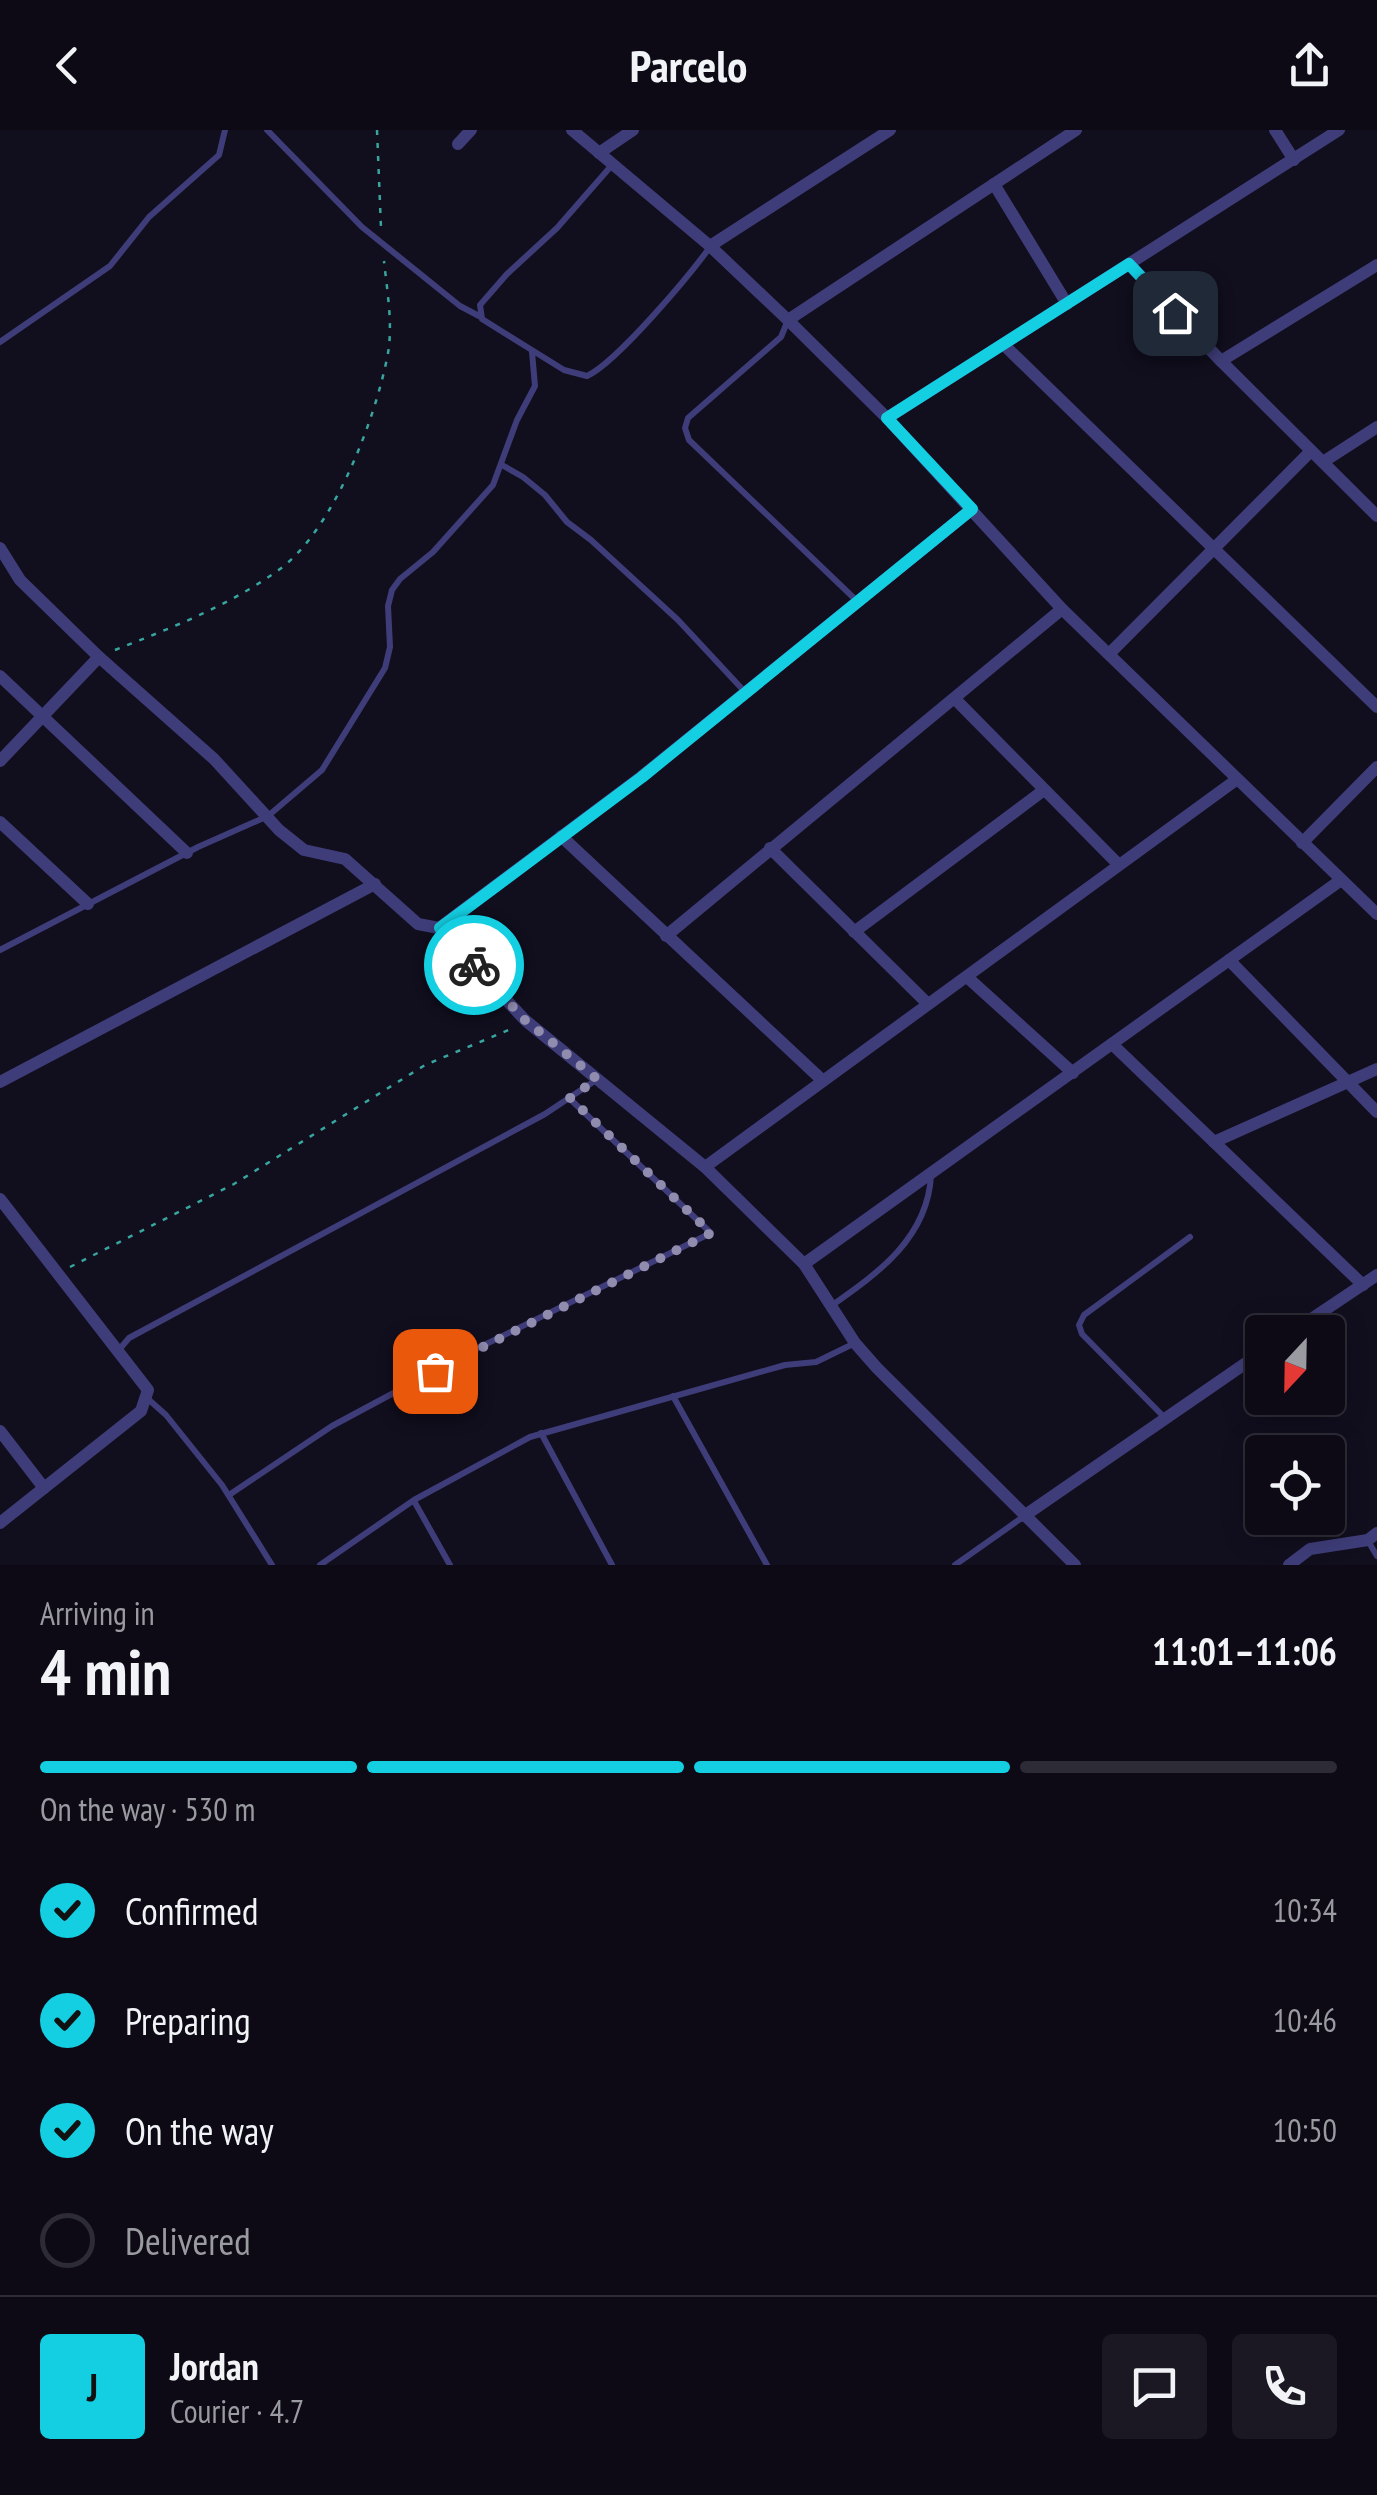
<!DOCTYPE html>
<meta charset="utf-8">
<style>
body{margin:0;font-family:"PT Sans Narrow",sans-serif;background:#1b1823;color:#f1f3f6;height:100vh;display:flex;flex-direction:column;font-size:38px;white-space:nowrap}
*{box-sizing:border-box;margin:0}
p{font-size:32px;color:#9a9aa1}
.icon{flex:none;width:55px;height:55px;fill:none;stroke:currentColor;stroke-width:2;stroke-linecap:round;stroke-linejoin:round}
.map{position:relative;height:1435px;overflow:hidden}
.side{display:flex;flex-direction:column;background:#0d0a16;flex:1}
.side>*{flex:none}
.needle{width:65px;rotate:202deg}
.buttons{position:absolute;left:1245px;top:1185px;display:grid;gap:20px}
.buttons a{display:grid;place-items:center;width:100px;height:100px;border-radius:10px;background:#0d0a16;box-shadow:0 5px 25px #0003,0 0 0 2px #2d2b35;font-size:50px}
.pin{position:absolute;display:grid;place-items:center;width:85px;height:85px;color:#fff;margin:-42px;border-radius:20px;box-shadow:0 5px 15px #0006}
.courier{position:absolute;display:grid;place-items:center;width:100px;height:100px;margin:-50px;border:8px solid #14cee2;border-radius:50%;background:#fff;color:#222;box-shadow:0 2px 12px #0007}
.headline em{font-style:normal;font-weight:700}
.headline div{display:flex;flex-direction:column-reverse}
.headline{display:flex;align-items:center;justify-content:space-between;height:170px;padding:0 40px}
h1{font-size:65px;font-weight:700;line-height:75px}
.bar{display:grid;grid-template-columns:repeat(4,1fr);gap:15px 10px;align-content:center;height:120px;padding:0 40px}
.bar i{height:12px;border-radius:8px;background:#2d2b35}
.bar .active{background:#14cee2}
.bar p{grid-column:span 4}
.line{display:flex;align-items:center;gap:25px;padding:0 40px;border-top:2px solid #2d2b35}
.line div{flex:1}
.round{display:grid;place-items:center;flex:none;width:105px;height:105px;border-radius:10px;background:#1b1823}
ol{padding:0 40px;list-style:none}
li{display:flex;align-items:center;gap:30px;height:110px}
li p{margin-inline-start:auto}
li .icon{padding:10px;border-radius:50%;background:#14cee2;color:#111;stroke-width:4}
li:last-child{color:#9a9aa1}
li i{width:55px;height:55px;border:5px solid #2d2b35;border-radius:50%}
header{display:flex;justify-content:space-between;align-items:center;height:130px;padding:0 40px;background:#0d0a16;font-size:45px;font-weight:700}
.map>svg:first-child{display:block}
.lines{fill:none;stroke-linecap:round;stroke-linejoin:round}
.path{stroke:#38a69f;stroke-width:2.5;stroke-dasharray:5 8;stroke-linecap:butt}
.lane{stroke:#3f3d79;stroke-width:6}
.street{stroke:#3f3d79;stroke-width:12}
.done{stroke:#908cae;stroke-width:10;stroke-dasharray:0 18}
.route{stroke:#14cee2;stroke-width:12}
</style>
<header><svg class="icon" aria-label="back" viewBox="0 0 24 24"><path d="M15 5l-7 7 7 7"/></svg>Parcelo<svg class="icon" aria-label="share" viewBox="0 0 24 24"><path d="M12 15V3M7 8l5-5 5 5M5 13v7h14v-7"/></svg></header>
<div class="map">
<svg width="1377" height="1435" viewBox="0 0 1377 1435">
<rect width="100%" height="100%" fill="#110e1e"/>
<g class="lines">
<g class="path">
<path d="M377 0 381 98"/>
<path d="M115 520C173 497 229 476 280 439 334 399 376 288 388 223 393 194 387 160 384 131"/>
<path d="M70 1137 234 1054 425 935 511 899"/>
</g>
<g class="lane">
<path d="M267 0 362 97 460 176 479 186"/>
<path d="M612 35 557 98 507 144 480 175 482 189 564 240 587 246C617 232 689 146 710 117"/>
<path d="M788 190 781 207 688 288 685 298 689 310 857 471"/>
<path d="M0 212 110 136 149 87 219 25 225 0"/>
<path d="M502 335 523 347 545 365 567 392 591 410 678 490 745 562"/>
<path d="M0 820 198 717 268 686 322 640 385 538 390 517 388 476 392 460 400 449 433 422 493 355 517 290 535 256 532 222"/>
<path d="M831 1176C878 1143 928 1108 931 1045"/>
<path d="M118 1221 129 1208 545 984 596 950"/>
<path d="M673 1266 767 1435"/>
<path d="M148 1269 166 1285 222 1355 272 1435"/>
<path d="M1164 1287 1082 1204 1079 1195 1084 1185 1190 1107"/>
<path d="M541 1303 612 1435"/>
<path d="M229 1365 332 1296 470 1222 711 1103 570 969"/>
<path d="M414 1371 450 1435"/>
<path d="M1368 1411 1377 1426"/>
<path d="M320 1435 414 1370 530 1307 785 1235 816 1232 853 1214"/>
<path d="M955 1435 1023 1387"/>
</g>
<g class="street">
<path d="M572 0 710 116 788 190 887 288 1062 479 1377 784"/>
<path d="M1275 0 1294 30"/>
<path d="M458 14 471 0"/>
<path d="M599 23 633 0"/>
<path d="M994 54 1067 174"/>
<path d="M710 116 890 0"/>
<path d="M1129 134 1221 231 1377 386"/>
<path d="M788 190 1076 0"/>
<path d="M1004 215 1377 577"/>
<path d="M1221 231 1377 135"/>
<path d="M887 288 1339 0"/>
<path d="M1323 332 1377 297"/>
<path d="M0 418 20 450 99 527 214 629 279 700 304 720 345 729 418 794 439 798 525 890 705 1037 804 1134 855 1213 877 1238 1075 1435"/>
<path d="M1109 524 1311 321"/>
<path d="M0 546 187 723"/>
<path d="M956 570 1118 734"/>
<path d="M0 631 99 527"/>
<path d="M0 692 88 774"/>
<path d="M561 706 822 950"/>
<path d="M1302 713 1377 637"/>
<path d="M770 718 928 874"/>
<path d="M439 798 641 647 972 379"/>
<path d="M854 802 1044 660"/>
<path d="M666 806 1062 479"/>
<path d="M1229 830 1377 982"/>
<path d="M967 847 1073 943"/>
<path d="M1112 914 1363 1155"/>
<path d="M0 952 375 754"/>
<path d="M1214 1012 1377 939"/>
<path d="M705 1037 1236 650"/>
<path d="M0 1069 148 1260 141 1281 0 1393"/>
<path d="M804 1134 1341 750"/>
<path d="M1292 1202 1377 1145"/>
<path d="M0 1301 44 1358"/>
<path d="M1024 1386 1262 1222"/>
<path d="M1289 1435 1310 1419 1368 1410 1377 1403"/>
</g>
</g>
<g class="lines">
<path class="done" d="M435 1241 711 1103 570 968 597 949 525 890 474 835"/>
<path class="route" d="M474 835 440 798 642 647 972 379 887 288 1129 134 1175 183"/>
</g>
</svg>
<div class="buttons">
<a><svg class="needle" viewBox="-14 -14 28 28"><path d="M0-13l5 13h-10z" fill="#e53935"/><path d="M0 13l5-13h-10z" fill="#9a9aa1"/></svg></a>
<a><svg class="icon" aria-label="locate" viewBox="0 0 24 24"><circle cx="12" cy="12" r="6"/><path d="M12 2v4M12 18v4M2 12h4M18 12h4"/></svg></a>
</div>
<div class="pin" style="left:435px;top:1241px;background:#ea580c"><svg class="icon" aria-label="bag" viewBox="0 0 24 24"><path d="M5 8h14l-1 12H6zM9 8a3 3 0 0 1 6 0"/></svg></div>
<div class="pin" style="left:1175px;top:183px;background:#1f2937"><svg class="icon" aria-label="home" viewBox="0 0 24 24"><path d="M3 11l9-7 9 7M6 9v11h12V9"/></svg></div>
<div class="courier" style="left:474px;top:835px"><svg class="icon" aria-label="bike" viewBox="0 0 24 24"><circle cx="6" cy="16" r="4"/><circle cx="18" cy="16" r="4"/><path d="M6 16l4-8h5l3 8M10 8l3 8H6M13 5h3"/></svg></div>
</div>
<section class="side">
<div class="headline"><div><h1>4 min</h1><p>Arriving in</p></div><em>11:01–11:06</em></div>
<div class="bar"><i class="active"></i><i class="active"></i><i class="active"></i><i></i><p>On the way · 530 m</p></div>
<ol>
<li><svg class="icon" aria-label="check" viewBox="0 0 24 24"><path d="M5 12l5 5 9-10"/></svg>Confirmed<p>10:34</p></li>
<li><svg class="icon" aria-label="check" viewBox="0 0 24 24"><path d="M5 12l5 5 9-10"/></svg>Preparing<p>10:46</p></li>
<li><svg class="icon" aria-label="check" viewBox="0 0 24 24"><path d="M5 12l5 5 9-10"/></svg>On the way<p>10:50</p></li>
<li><i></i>Delivered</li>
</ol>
<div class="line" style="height:180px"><b class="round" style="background:#14cee2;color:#111">J</b><div><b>Jordan</b><p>Courier · 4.7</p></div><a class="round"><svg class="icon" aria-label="chat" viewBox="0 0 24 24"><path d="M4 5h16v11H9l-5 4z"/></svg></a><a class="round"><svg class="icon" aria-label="phone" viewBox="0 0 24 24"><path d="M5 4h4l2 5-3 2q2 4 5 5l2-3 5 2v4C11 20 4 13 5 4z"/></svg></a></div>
</section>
